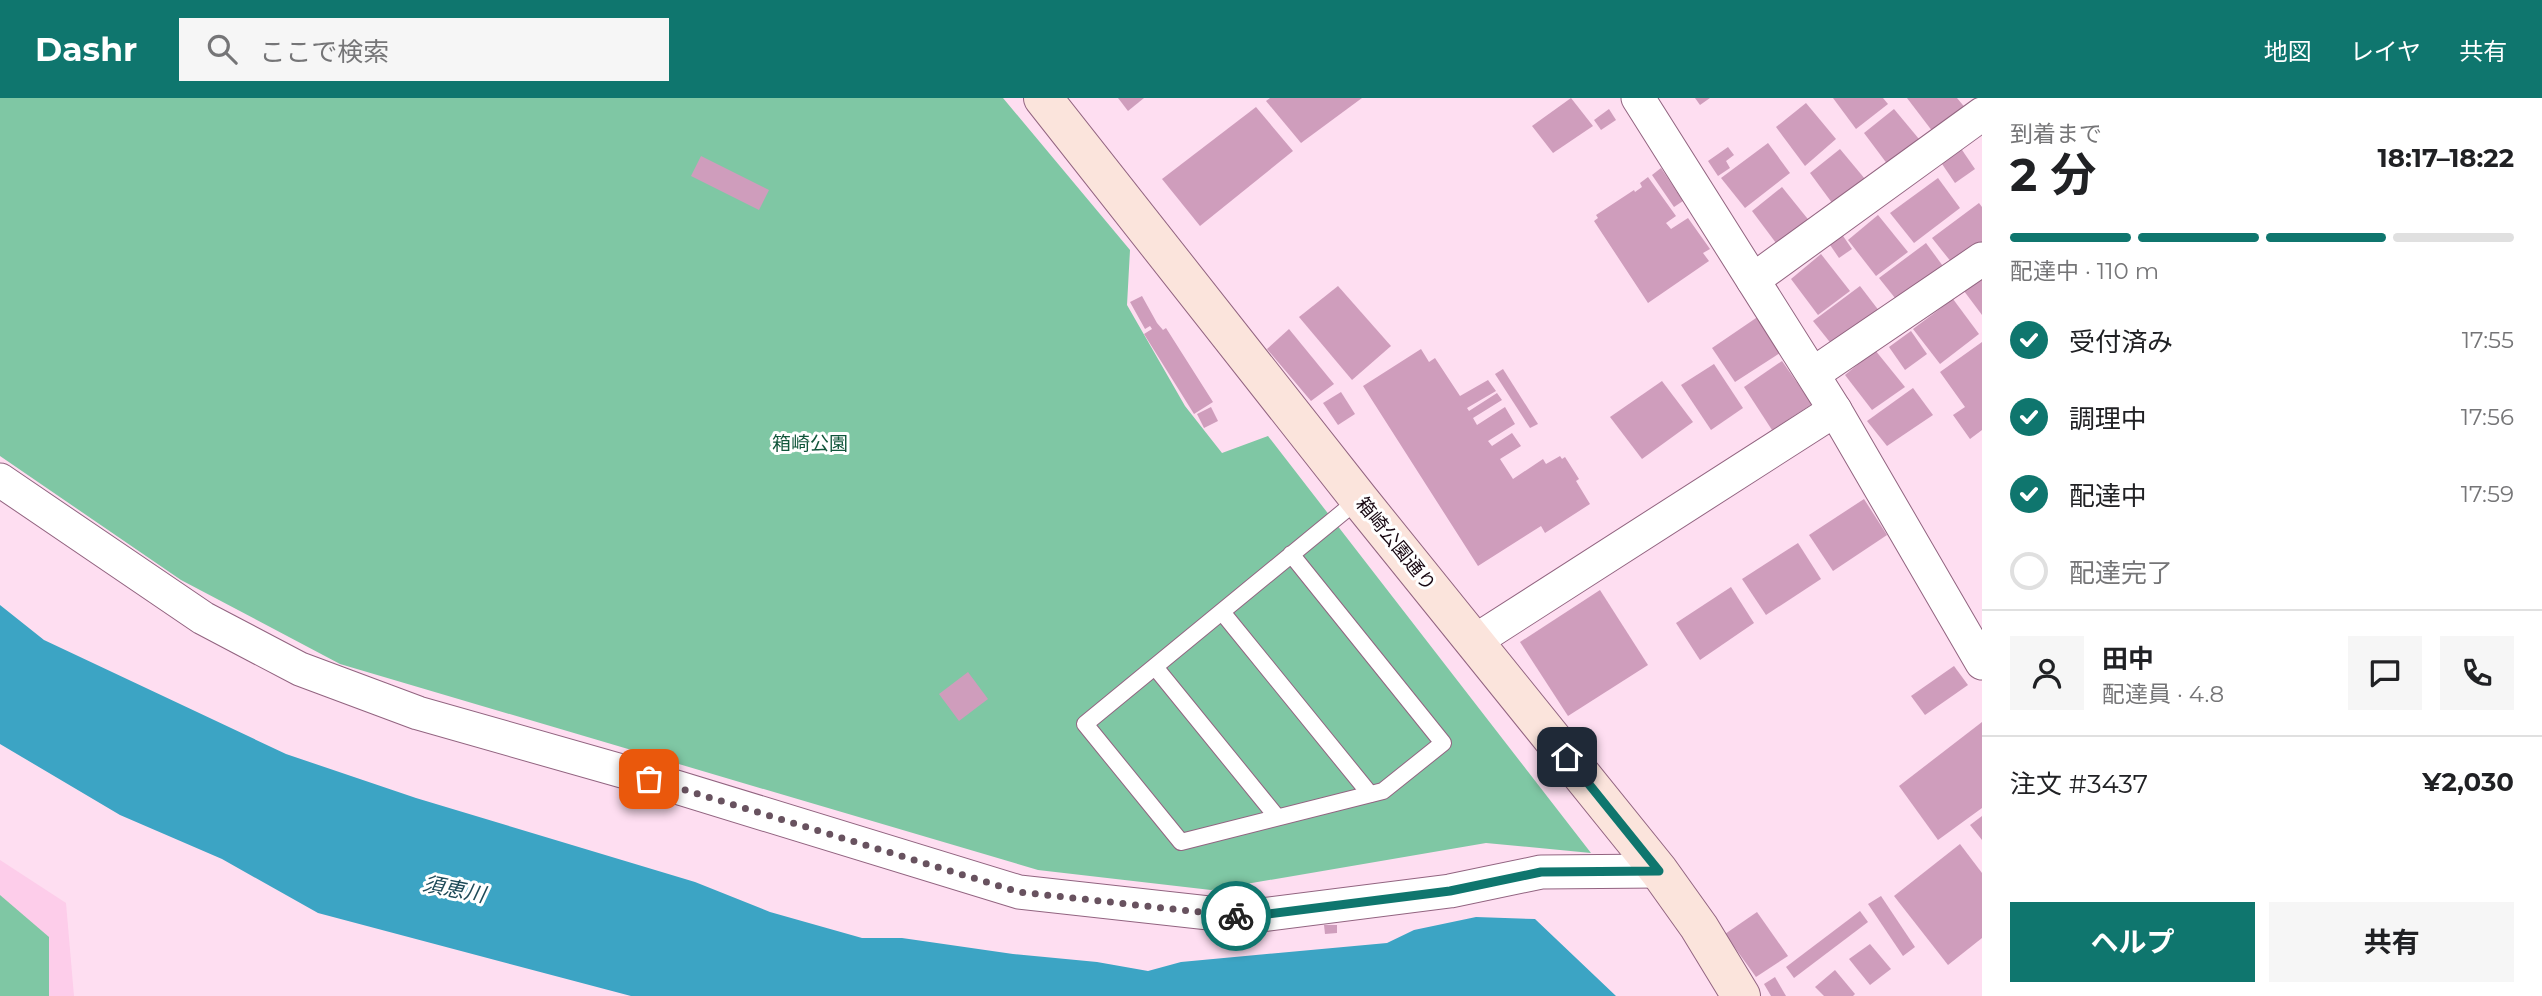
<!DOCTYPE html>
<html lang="ja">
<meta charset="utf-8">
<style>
body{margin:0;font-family:Montserrat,"Noto Sans JP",sans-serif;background:#f6f6f6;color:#202124;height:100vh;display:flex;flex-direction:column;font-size:26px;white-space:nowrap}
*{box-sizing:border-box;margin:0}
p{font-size:23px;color:#757577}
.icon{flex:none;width:38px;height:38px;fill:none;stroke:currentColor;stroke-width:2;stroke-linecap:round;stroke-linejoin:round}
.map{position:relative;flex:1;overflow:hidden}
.sheet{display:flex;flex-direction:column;background:#fff;width:560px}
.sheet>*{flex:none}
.pin{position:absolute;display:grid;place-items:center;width:60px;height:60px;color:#fff;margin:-30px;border-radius:14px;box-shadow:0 4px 10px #0006}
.courier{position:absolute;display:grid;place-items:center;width:70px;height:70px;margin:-35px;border:5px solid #0f766e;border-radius:50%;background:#fff;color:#222;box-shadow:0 2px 9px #0007}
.summary em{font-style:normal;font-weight:700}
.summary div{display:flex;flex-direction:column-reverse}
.summary{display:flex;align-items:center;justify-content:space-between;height:119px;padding:0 28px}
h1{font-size:46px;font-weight:700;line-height:52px}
.bar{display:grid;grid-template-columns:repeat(4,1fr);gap:10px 7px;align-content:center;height:84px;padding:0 28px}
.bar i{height:9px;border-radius:5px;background:#e0e0e0}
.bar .active{background:#0f766e}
.bar p{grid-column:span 4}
.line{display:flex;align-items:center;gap:18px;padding:0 28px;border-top:2px solid #e0e0e0}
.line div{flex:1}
.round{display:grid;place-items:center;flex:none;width:74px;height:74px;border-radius:0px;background:#f6f6f6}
ol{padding:0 28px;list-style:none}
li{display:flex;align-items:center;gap:21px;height:77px}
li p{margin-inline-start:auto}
li .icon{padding:7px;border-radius:50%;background:#0f766e;color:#fff;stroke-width:4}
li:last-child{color:#757577}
li i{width:38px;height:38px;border:4px solid #e0e0e0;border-radius:50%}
.primary-button{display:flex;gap:14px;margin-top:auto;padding:14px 28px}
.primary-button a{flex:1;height:80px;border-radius:0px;background:#0f766e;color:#fff;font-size:28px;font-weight:700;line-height:80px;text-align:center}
.primary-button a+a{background:#f6f6f6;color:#202124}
header{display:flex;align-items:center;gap:42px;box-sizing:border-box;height:98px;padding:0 35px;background:#0f766e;color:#fff}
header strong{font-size:33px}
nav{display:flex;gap:38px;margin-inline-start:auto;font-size:24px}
.search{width:490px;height:63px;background:#f6f6f6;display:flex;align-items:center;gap:18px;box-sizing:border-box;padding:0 24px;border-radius:0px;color:#757577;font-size:26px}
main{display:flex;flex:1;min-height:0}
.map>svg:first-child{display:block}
.built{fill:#fdcdea}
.green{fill:#7fc7a4}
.water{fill:#3ca4c4}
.building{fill:#cf9dbc}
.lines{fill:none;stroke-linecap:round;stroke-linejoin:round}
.lane-casing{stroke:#926480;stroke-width:18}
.street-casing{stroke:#926480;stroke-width:35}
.secondary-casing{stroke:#926480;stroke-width:40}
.lane{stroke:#fff;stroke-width:16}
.street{stroke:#fff;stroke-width:33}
.secondary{stroke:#fbe4dc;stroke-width:38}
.done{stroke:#68525f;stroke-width:7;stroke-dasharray:0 12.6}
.route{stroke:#0f766e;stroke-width:9}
.labels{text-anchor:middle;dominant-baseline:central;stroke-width:6;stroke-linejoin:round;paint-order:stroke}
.park-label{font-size:19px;fill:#11563b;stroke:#fff}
.street-label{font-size:19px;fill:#170711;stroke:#fff}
.water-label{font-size:21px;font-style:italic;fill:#1f4b59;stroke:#fff}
</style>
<header>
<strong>Dashr</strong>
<div class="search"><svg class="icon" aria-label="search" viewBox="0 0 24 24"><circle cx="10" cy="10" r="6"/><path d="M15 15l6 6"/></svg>ここで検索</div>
<nav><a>地図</a><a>レイヤ</a><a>共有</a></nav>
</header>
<main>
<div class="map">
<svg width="1982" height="898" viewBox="0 0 1982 898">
<rect width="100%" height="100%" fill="#fedef1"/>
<path class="built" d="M0 762 66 805 74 898H0Z"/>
<g class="green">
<path d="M0 0H1003L1130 152 1127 207 1185 308 1222 355 1268 338 1591 755 1486 745 1211 792 1038 772 340 566 181 482 0 358Z"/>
<path d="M0 797 49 839V898H0Z"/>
</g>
<path class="water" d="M0 507 44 542 286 656 416 700 695 784 770 814 862 840H902L1013 856 1097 864 1148 873 1181 864 1387 845 1414 832 1476 819 1535 821 1616 898H631L318 815 222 761 120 717 0 646Z"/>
<g class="building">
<path d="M1118 0H1144L1128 13Z"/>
<path d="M1270 0H1362L1301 45 1266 3Z"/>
<path d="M1571 0 1593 28 1553 55 1532 28Z"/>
<path d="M1695 0H1710L1700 7Z"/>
<path d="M1833 0H1883L1888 6 1856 31Z"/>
<path d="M1907 0H1957L1967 12 1936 38Z"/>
<path d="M1806 5 1836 41 1805 68 1776 29Z"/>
<path d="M1256 9 1293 53 1200 128 1162 81Z"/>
<path d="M1609 11 1616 22 1601 32 1594 22Z"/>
<path d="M1894 11 1924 47 1891 71 1864 35Z"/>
<path d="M1768 45 1790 75 1745 110 1721 80Z"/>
<path d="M1728 49 1734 57 1726 63 1730 70 1718 78 1708 63Z"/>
<path d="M1960 49 1975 71 1955 85 1940 63Z"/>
<path d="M1840 51 1870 87 1838 113 1810 75Z"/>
<path d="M701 58 769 92 759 112 691 78Z"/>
<path d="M1661 70 1683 103 1674 109 1652 77Z"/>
<path d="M1648 79 1676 118 1666 125 1671 131 1688 120 1710 151 1703 155 1709 163 1648 205 1594 123 1598 120 1596 117 1634 92 1635 94 1642 89 1640 85Z"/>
<path d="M1938 80 1960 110 1914 145 1890 115Z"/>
<path d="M1782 89 1811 125 1779 149 1752 113Z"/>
<path d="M1979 105 1982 109V150L1956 170 1932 140Z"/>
<path d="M1878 117 1908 154 1876 178 1848 142Z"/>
<path d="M1841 135 1852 151 1839 160 1828 144Z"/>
<path d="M1926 145 1948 175 1903 210 1879 180Z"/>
<path d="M1821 156 1850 193 1818 217 1791 181Z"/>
<path d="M1982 180V217L1964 193Z"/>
<path d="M1338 188 1391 248 1352 282 1299 219Z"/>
<path d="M1860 188 1883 218 1837 253 1813 223Z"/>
<path d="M1142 198 1157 225 1163 232 1166 230 1213 304 1194 316 1144 236 1152 231 1150 228 1145 231 1130 204Z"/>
<path d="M1953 201 1979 236 1940 266 1913 231Z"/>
<path d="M1759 218 1783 253 1735 284 1712 250Z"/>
<path d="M1289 231 1334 286 1311 303 1267 251Z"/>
<path d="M1911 233 1927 256 1905 272 1889 249Z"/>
<path d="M1982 244V332L1970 341 1953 317 1965 309 1940 274Z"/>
<path d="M1421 251 1429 264 1435 260 1460 298 1488 282 1496 293 1467 310 1469 313 1497 295 1502 302 1473 320 1477 327 1505 309 1515 326 1488 343 1492 348 1512 335 1521 348 1500 361 1513 381 1543 361 1546 366 1560 358 1562 361 1565 359 1579 381 1576 383 1590 406 1545 435 1541 428 1478 468 1363 288Z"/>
<path d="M1875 252 1905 289 1872 312 1845 277Z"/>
<path d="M1782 263 1812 306 1772 332 1744 289Z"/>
<path d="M1714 266 1743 310 1711 332 1681 287Z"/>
<path d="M1503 271 1538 326 1530 330 1495 276Z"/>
<path d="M1662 283 1693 324 1642 361 1610 319Z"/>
<path d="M1913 290 1933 317 1887 348 1867 323Z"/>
<path d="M1341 294 1355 316 1338 327 1323 305Z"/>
<path d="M1211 309 1218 323 1204 330 1197 316Z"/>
<path d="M1864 401 1887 437 1833 473 1809 437Z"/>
<path d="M1798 445 1821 481 1766 517 1742 481Z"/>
<path d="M1731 489 1754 525 1700 562 1676 525Z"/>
<path d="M1600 492 1648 567 1568 618 1520 544Z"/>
<path d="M1954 568 1968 587 1925 617 1911 598Z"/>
<path d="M968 574 988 601 959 623 939 596Z"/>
<path d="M1982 624V710L1938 742 1899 688Z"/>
<path d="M1982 718V742L1970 727Z"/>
<path d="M1960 746 1982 775V840L1948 867 1894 798Z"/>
<path d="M1881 798 1915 849 1903 858 1868 806Z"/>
<path d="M1860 813 1868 824 1794 880 1786 869Z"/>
<path d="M1757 814 1788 858 1756 879 1725 836Z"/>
<path d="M1324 827H1337V835L1325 836Z"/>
<path d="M1870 846 1891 871 1870 887 1849 861Z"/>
<path d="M1835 872 1855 896 1853 898H1824L1815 889Z"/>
<path d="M1775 879 1786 898H1771L1764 886Z"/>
</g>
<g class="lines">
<g class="lane-casing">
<g id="lane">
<path d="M1291 456 1443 645 1383 693 1181 744 1085 626 1359 401"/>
<path d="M1222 514 1370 696"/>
<path d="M1155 569 1277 719"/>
</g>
</g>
<g class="street-casing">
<g id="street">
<path d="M1638 0 1835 312 1982 565"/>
<path d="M1753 182 1982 16"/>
<path d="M1813 276 1982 161"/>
<path d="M0 382 203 520 300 571 418 615 650 681 1019 794 1245 819 1450 793 1541 774 1659 773"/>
<path d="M1475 543 1835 312"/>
</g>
</g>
<g class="secondary-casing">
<path id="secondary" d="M1043 0 1359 401 1659 773 1699 829 1741 898"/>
</g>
<use href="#lane" class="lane"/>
<use href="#street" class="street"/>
<use href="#secondary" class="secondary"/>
</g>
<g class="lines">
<path class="done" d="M649 681 1019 794 1236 818"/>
<path class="route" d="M1236 818 1245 819 1450 793 1541 774 1659 773 1567 659"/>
</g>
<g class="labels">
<g class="park-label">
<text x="810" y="345">箱崎公園</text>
</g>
<g class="street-label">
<text transform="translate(1396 446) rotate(51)">箱崎公園通り</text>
</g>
<g class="water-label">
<text transform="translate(454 791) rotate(11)">須恵川</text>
</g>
</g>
</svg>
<div class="pin" style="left:649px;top:681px;background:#ea580c"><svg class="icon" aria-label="bag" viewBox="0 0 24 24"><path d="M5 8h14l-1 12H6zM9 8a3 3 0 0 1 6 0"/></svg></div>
<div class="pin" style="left:1567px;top:659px;background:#1f2937"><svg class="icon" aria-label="home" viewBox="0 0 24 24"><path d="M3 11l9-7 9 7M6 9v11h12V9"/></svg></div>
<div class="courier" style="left:1236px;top:818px"><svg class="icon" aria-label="bike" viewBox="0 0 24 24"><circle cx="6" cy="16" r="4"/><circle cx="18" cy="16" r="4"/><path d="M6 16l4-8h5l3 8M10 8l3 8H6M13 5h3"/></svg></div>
</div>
<section class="sheet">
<div class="summary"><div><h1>2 分</h1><p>到着まで</p></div><em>18:17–18:22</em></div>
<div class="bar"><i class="active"></i><i class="active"></i><i class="active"></i><i></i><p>配達中 · 110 m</p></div>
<ol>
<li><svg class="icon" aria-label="check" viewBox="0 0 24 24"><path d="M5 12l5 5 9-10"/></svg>受付済み<p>17:55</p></li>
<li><svg class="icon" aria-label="check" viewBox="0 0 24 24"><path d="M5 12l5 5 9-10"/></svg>調理中<p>17:56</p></li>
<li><svg class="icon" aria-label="check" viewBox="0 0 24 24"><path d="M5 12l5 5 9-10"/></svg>配達中<p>17:59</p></li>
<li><i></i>配達完了</li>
</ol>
<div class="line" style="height:126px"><a class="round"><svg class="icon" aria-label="person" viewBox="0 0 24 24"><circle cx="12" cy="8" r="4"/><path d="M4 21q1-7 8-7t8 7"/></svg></a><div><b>田中</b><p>配達員 · 4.8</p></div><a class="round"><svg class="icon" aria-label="chat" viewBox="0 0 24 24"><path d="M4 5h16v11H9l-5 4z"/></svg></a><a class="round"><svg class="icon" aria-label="phone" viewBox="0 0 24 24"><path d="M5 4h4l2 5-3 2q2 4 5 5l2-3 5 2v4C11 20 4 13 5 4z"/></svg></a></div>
<div class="line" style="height:91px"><div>注文 #3437</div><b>¥2,030</b></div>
<div class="primary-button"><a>ヘルプ</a><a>共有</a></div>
</section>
</main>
